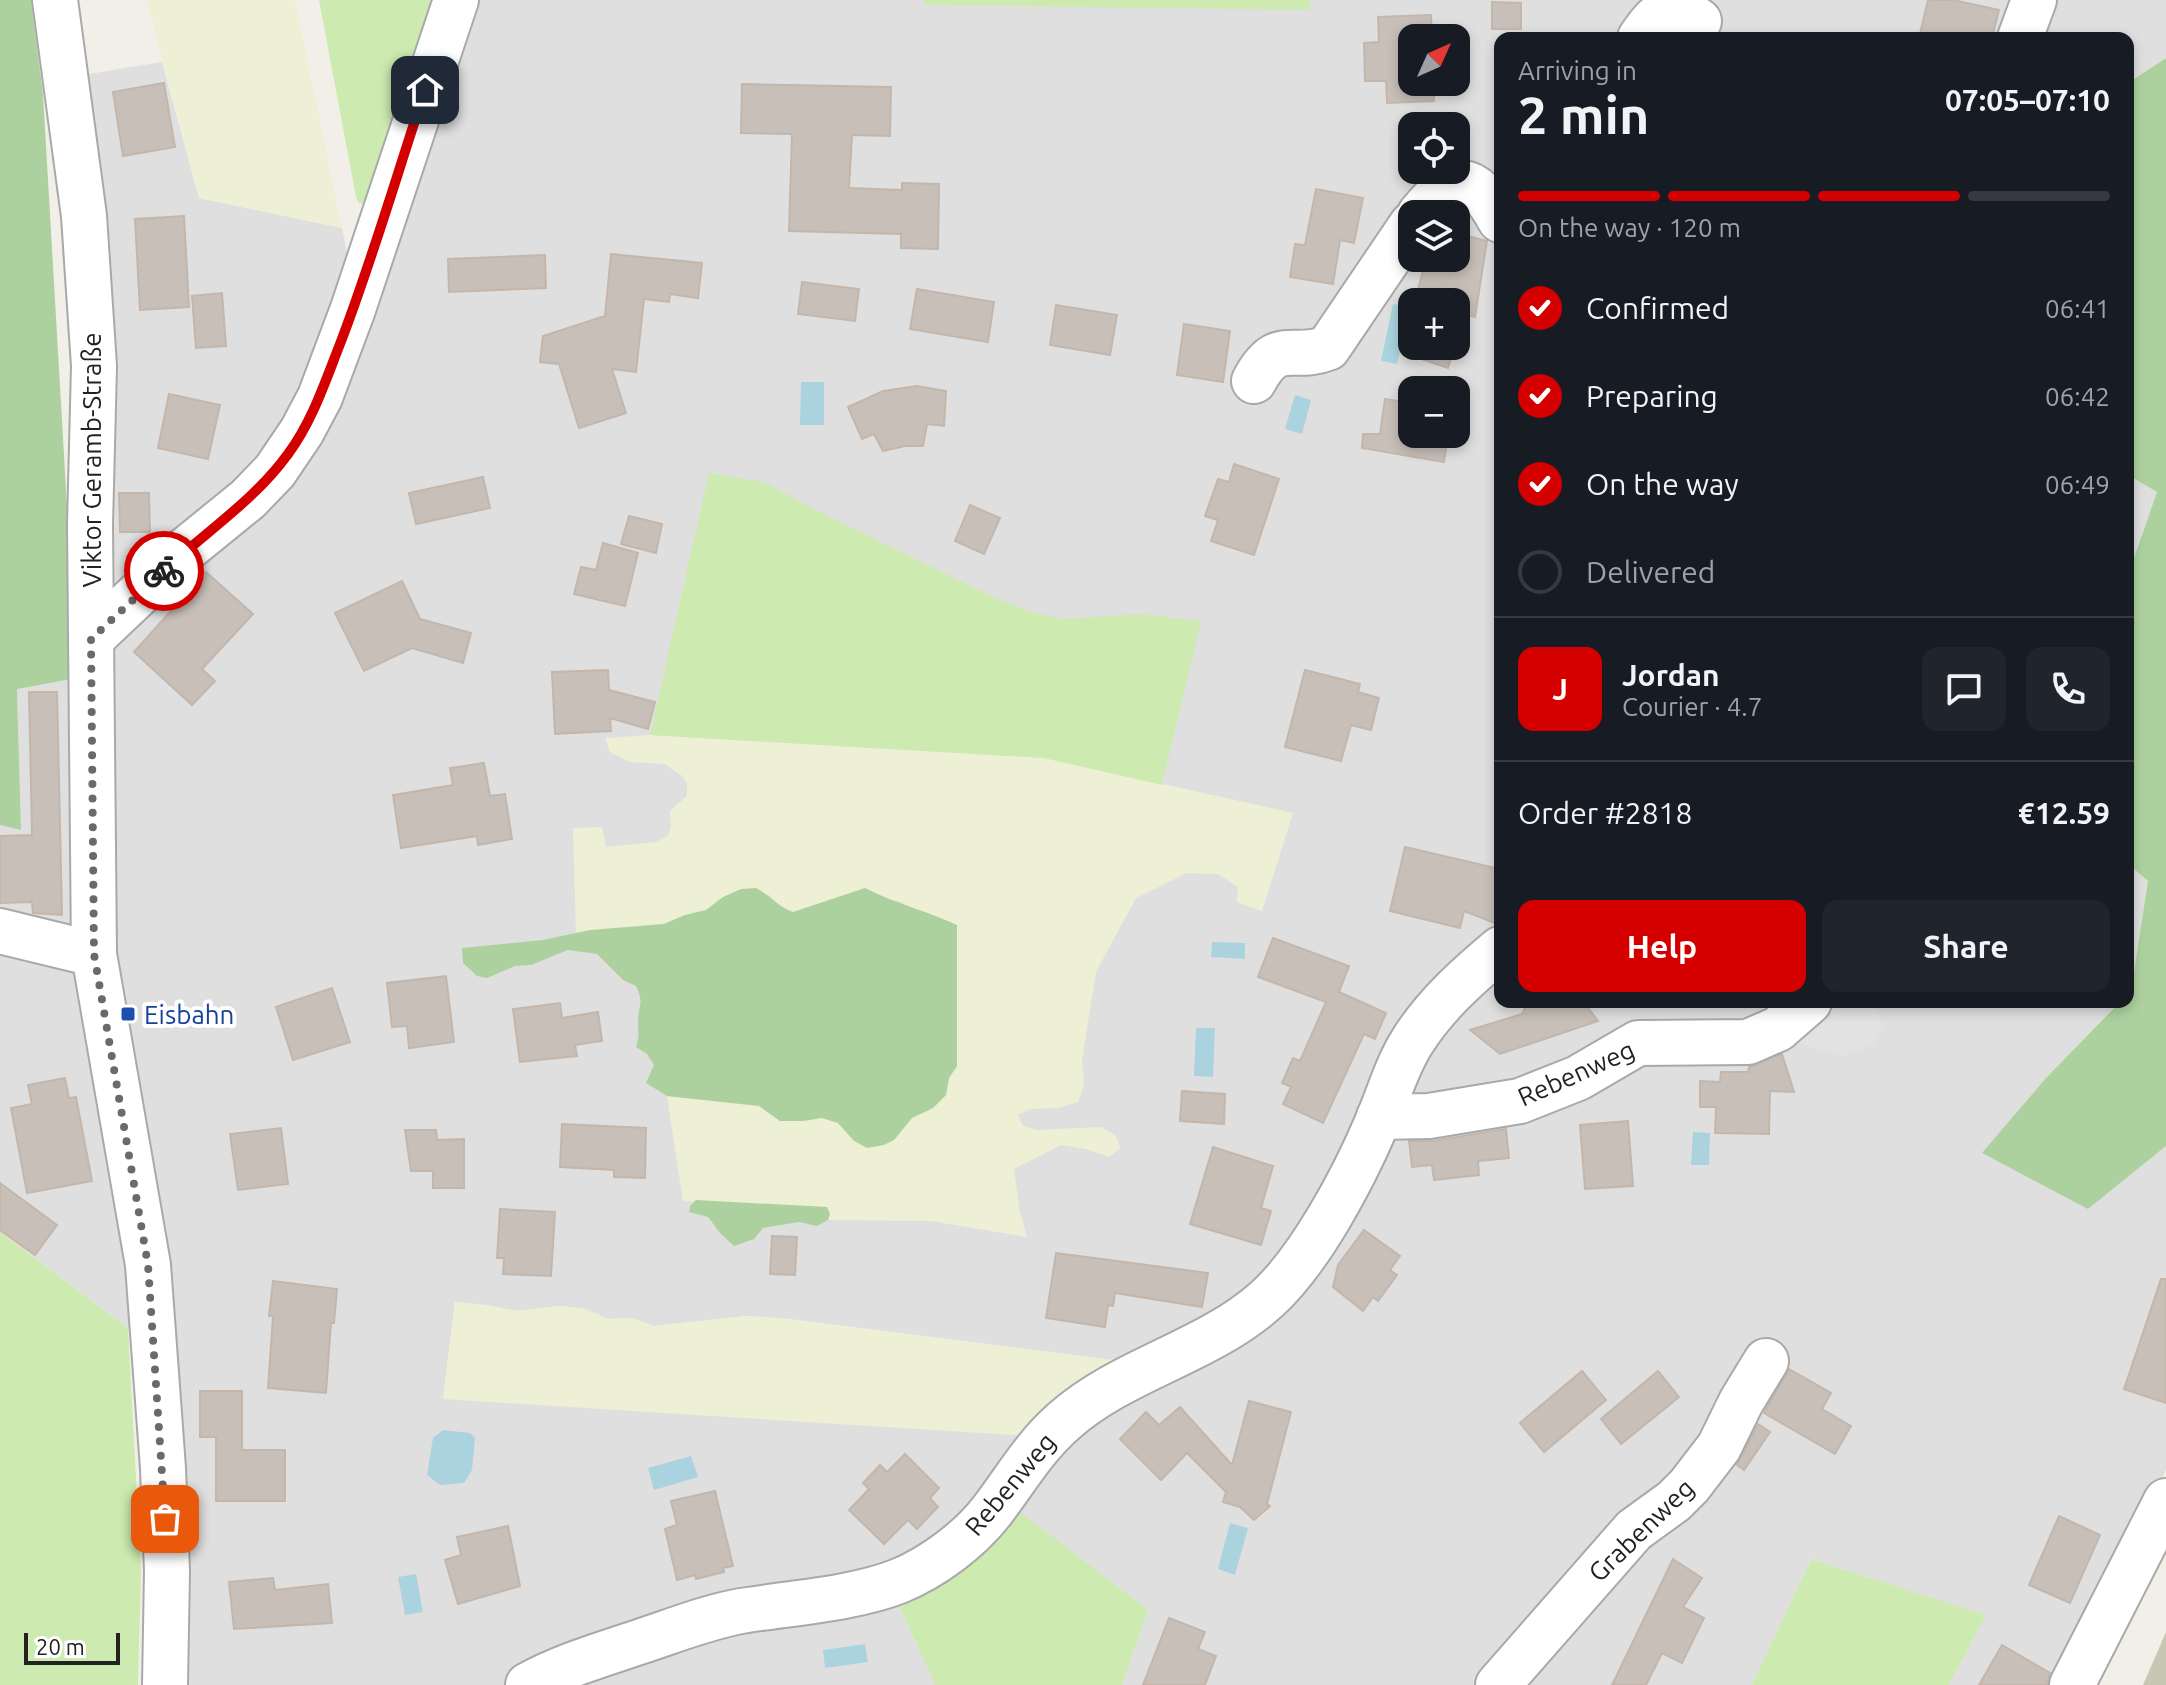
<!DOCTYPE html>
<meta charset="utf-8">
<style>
body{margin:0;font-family:Ubuntu,sans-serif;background:#20242c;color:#f1f3f6;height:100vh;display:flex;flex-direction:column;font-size:30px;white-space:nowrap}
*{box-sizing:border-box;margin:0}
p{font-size:26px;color:#9ea1a6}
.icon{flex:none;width:44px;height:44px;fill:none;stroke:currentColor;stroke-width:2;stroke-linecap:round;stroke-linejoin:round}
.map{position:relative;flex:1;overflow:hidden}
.sheet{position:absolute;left:1494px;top:32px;width:640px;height:976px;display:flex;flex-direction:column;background:#171b24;border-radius:16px;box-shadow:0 4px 12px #0003}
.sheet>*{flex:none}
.needle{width:52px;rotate:45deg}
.controls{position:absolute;left:1398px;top:24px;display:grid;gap:16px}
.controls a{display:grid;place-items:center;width:72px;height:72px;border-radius:16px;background:#171b24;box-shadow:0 4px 12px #0003;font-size:40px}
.scale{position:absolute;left:24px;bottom:20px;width:96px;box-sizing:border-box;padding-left:8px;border:4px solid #222;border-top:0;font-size:22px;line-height:28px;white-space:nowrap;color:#222;-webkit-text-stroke:6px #fff;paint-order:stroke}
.pin{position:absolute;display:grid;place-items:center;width:68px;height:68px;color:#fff;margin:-34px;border-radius:16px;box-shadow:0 4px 12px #0006}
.courier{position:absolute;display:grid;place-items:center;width:80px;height:80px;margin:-40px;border:6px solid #d40000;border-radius:50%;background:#fff;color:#222;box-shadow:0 2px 10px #0007}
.head em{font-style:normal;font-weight:700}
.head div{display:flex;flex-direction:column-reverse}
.head{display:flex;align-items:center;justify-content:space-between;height:136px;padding:0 24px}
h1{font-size:52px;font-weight:700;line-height:60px}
.bar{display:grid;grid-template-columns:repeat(4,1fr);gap:12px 8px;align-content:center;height:96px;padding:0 24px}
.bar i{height:10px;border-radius:6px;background:#363941}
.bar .on{background:#d40000}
.bar p{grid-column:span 4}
.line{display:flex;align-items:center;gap:20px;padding:0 24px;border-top:2px solid #363941}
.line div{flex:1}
.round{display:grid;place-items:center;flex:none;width:84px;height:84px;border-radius:16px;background:#20242c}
ol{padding:0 24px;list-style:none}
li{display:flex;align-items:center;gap:24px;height:88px}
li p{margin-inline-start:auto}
li .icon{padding:8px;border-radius:50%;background:#d40000;color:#fff;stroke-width:4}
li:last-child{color:#9ea1a6}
li i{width:44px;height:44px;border:4px solid #363941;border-radius:50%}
.cta{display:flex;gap:16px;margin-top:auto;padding:16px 24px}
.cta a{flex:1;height:92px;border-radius:16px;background:#d40000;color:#fff;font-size:32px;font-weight:700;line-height:92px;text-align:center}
.cta a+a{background:#20242c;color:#f1f3f6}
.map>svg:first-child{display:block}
.residential{fill:#e0dfdf;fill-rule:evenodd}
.construction{fill:#c7c7b4}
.farmland{fill:#eef0d5}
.grass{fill:#cdebb0}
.forest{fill:#add19e}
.parking{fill:#e2e2e2}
.water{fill:#aad3df}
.building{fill:#c7bfb8;stroke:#c4b6ab;stroke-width:2}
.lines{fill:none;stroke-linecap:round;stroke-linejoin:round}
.minor-casing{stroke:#a9a9a9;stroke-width:48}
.minor{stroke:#fff;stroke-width:44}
.done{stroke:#6b6a68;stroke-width:8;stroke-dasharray:0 14.4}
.route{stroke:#d40000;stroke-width:10}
.transit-dot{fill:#1a4fb4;stroke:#fff;stroke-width:3}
.labels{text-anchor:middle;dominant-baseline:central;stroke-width:8;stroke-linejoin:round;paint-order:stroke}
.street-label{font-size:26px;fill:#222;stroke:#fff}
.transit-label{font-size:26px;fill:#164399;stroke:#fff;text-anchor:start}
</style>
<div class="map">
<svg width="2166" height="1685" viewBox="0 0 2166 1685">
<rect width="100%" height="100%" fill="#f2efe9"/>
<g class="residential">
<path d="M456 0H2166V58L2128 83V38H1500V1002H2120L2046 1078 2088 1208 2166 1146V1469L2142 1526 2056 1685H1949L1985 1615 1811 1559 1752 1685H1122L1148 1610 899 1606 935 1685H165L155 1348 0 1232V825L21 829 17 688 77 678 93 680 65 78 162 62 199 198 342 228 351 274ZM1412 38H1456V82H1412ZM1412 126H1456V170H1412ZM1412 214H1456V258H1412ZM1412 302H1456V346H1412ZM1412 390H1456V434H1412ZM455 1302 486 1305 517 1311 560 1306 585 1309 608 1319 632 1318 654 1326 747 1316 790 1319 443 1399Z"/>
<path d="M2128 475 2157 492 2128 575Z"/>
<path d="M2128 864 2148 881 2131 991 2128 994Z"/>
</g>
<path class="construction" d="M2166 1632V1685H2143Z"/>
<g class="farmland">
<path d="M147 0H295L342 228 199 198Z"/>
<path d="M650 735 1044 758 1293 813 1262 911 1237 902 1238 887 1218 874 1187 873 1136 898 1096 972 1082 1060 1084 1085 1078 1102 1058 1108 1031 1109 1018 1115 1023 1126 1037 1130 1101 1127 1116 1136 1120 1148 1109 1157 1086 1149 1061 1145 1014 1169 1020 1213 1027 1237 931 1221 828 1220 830 1214 826 1207 683 1201 667 1096 759 1106 780 1121H803L822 1118 838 1123 854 1141 894 1140 912 1118 933 1108 946 1095 949 1078 957 1066 903 902 885 899 865 889 793 912 781 908 768 894 723 897 706 910 685 915 664 924 576 933 573 828 602 827 606 847 656 842 668 836 671 825 670 811 687 796V783L681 775 665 764 630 762 610 752 605 738Z"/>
<path d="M455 1302 486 1305 517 1311 560 1306 585 1309 608 1319 632 1318 654 1326 747 1316 790 1319 1130 1362 1029 1436 443 1399Z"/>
</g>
<g class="grass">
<path d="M319 0H439L367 205 359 203 356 197Z"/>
<path d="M924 0H1310V10L924 5Z"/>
<path d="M709 473 764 482 816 510 993 597 1032 612 1061 619 1140 614 1201 621 1162 785 1044 758 650 735Z"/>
<path d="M0 1232 128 1328 141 1571 138 1685H0Z"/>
<path d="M1015 1508 1148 1610 1122 1685H935L899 1606 902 1597Z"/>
<path d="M1811 1559 1986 1615 1949 1685H1752Z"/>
</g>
<g class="forest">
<path d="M0 0H31L43 94 77 678 17 689 21 830 0 825Z"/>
<path d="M2166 58V1146L2088 1209 1982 1153 2046 1078 2120 1002H2128L2131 991 2148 881 2128 864V575L2157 492 2128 475V83Z"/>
<path d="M756 888C770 895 778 907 793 912L865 888C894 903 927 911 957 925V1066L949 1078 946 1095 933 1108 912 1118 894 1140 884 1145 867 1148 854 1141 838 1123 822 1118 803 1121H780L759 1106 667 1096 646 1083 654 1065 647 1054 636 1047C640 1035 638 1031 638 1020 639 1003 644 1004 636 986L623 980 597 954 568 950 531 965 515 966 487 978 477 976 463 963 462 948 543 940 590 930 664 924 685 915 706 910 723 897 741 889Z"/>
<path d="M696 1200 827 1207 830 1214 828 1220 817 1226 799 1222 763 1228 754 1239 734 1246 720 1233 708 1217 689 1212 690 1206Z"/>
</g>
<path class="parking" d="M1820 1002H1873L1883 1025 1874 1044 1843 1056 1782 1039Z"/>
<g class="water">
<path d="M1393 304 1410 307 1397 364 1381 361Z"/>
<path d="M801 382H824V425H800Z"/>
<path d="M1295 395 1311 400 1302 434 1285 429Z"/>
<path d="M1212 942 1245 943V959L1211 957Z"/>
<path d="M1196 1028H1215L1213 1077 1194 1076Z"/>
<path d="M1693 1132 1710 1133 1709 1165H1691Z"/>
<path d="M443 1430 470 1433 475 1438 472 1470 464 1483 440 1485 427 1475 433 1438Z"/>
<path d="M691 1456 698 1477 654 1490 648 1468Z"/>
<path d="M1230 1523 1248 1528 1235 1575 1218 1569Z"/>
<path d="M416 1574 423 1612 405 1615 398 1577Z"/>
<path d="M865 1644 868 1662 825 1668 823 1650Z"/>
</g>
<g class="building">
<path d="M1928 0H1953L1999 10 1992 38H1919Z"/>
<path d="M1492 2 1521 3V29H1492Z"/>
<path d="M1431 15 1432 38H1412V82H1434V101L1387 103 1386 81H1365L1364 43 1379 42 1378 17Z"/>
<path d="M164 83 175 147 123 156 113 92Z"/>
<path d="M742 84 891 87 890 136 852 135 849 188 902 190V183L939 184 938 249 901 248V234L789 231 792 134 741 133Z"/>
<path d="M1316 189 1363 198 1354 243 1340 240 1333 284 1290 277 1295 244 1305 245Z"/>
<path d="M184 216 189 307 140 310 135 219Z"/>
<path d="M1456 233 1487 241 1475 317 1465 314 1456 343V302H1415L1426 258H1456Z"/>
<path d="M611 254 702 263 698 298 670 294 669 302 644 299 636 372 612 369 626 413 579 428 559 364 540 362 543 336 605 316Z"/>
<path d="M545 255 546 288 449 292 448 259Z"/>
<path d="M802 282 859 289 855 321 798 314Z"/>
<path d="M917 289 994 302 988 342 910 329Z"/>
<path d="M222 293 226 346 196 348 192 296Z"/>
<path d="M1056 305 1117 315 1110 355 1050 345Z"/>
<path d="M1412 317V346H1455L1448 368 1404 353Z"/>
<path d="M1184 324 1230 331 1223 382 1177 375Z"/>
<path d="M917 386 946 391 944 426 927 424 923 446H905L883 451 874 434 862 439 848 407 883 391Z"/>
<path d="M169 394 220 405 208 459 158 448Z"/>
<path d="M1385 399 1412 403V434H1448L1444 462 1362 448 1363 434H1380Z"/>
<path d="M1234 464 1279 479 1254 555 1211 541 1218 520 1205 516 1218 479 1229 482Z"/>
<path d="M483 477 490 508 416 524 409 493Z"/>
<path d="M119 493H149L150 532H120Z"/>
<path d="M970 505 1000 518 984 554 955 541Z"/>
<path d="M629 516 662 524 656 553 621 544Z"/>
<path d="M603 543 638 553 625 606 574 594 581 567 596 570Z"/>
<path d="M206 572 253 614 202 669 215 681 192 705 134 652Z"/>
<path d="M402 581 420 619 471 633 463 663 412 648 364 671 335 613Z"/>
<path d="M608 670 609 690 655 702 648 729 610 718 611 731 555 734 552 672Z"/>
<path d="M1305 670 1360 684 1358 692 1379 698 1371 730 1351 725 1341 761 1285 747Z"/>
<path d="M29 692H57L62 915 33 913 32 902 0 903V836L32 835Z"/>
<path d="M484 763 490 796 505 794 512 839 478 845 477 836 401 848 393 795 453 785 450 768Z"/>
<path d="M1405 847 1500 869V925L1464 911 1460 928 1390 911Z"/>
<path d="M1273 938 1349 966 1339 992 1386 1013 1375 1039 1364 1034 1323 1123 1283 1104 1291 1087 1282 1083 1293 1058 1300 1061 1326 1002 1258 977Z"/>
<path d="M446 976 454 1042 409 1048 407 1026 392 1027 387 983Z"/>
<path d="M332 988 350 1042 293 1060 276 1007Z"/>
<path d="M1528 1002H1584L1598 1021 1500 1054 1470 1030 1522 1014Z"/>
<path d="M560 1003 562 1018 598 1012 602 1041 575 1045 577 1056 520 1062 513 1009Z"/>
<path d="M1782 1054 1794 1092 1770 1091 1769 1134 1715 1133 1716 1107H1700V1081L1720 1082 1721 1072H1748L1749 1067Z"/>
<path d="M65 1078 69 1098 76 1097 92 1181 27 1193 11 1108 32 1104 28 1085Z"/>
<path d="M1182 1091 1225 1094 1224 1124 1180 1121Z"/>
<path d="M1628 1121 1633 1186 1585 1189 1580 1125Z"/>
<path d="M562 1124 646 1128 645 1178 614 1177V1170L560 1167Z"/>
<path d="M281 1128 288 1184 238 1190 230 1134Z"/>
<path d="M1506 1129 1509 1158 1478 1161 1479 1175 1434 1180 1432 1165 1412 1167 1409 1141H1433Z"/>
<path d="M405 1130H436L437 1140 464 1139V1188H433V1171H411Z"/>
<path d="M1213 1147 1273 1166 1261 1208 1271 1211 1261 1245 1190 1224Z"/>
<path d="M0 1183 57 1225 35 1255 0 1230Z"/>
<path d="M500 1209 555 1212 551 1276 503 1274 504 1258H497Z"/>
<path d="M1364 1230 1400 1256 1390 1270 1397 1275 1378 1301 1373 1297 1363 1311 1333 1287 1338 1265Z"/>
<path d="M772 1236 797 1237 795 1275 770 1274Z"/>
<path d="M1056 1253 1208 1273 1202 1307 1115 1293 1113 1306 1108 1305 1105 1327 1046 1318Z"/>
<path d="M2161 1279H2166V1403L2124 1389Z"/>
<path d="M273 1281 337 1289 334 1323H331L326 1393 268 1388 273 1316H269Z"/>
<path d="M1789 1369 1831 1393 1822 1409 1851 1426 1835 1454 1764 1413Z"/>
<path d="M1582 1371 1606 1400 1544 1452 1520 1423Z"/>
<path d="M1658 1371 1679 1397 1621 1444 1601 1419Z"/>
<path d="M200 1391H242V1450H285V1501H216V1437H200Z"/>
<path d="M1249 1401 1291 1412 1267 1504 1270 1506 1254 1520 1240 1507 1223 1502 1226 1492 1187 1453 1161 1480 1120 1439 1146 1412 1159 1425 1180 1407 1232 1465Z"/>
<path d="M1758 1424 1770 1432 1744 1470 1737 1465Z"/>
<path d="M905 1454 939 1488 930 1498 938 1507 917 1529 908 1520 884 1544 849 1510 869 1489 863 1483 880 1465 887 1472Z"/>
<path d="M715 1491 733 1566 723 1568 724 1572 696 1579 695 1575 677 1580 665 1529 677 1525 671 1501Z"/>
<path d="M2059 1516 2100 1535 2070 1603 2029 1585Z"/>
<path d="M508 1526 520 1586 458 1604 445 1560 461 1555 457 1537Z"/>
<path d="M1673 1559 1702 1578 1683 1607 1704 1618 1682 1663 1662 1653 1646 1685H1612Z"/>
<path d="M273 1578 275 1590 328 1584 332 1623 234 1629 229 1582Z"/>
<path d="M1169 1618 1205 1632 1198 1649 1216 1656 1205 1685H1143Z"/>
<path d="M2002 1645 2050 1673 2047 1685H1979Z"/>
</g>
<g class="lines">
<g class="minor-casing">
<g id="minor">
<path d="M55 0 84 216 94 366 90 525 94 954 148 1265 163 1468 167 1571 165 1685"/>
<path d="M1640 38C1658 11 1671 0 1699 21"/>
<path d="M2020 38 2034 0"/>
<path d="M1420 214C1455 171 1474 173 1500 220"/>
<path d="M1254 381C1278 336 1292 362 1328 348L1412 224"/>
<path d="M91 639 184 551 248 499 275 471 302 431 320 397 353 309 456 0"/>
<path d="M0 931 94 954"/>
<path d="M1379 1117 1429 1116 1520 1101 1578 1078 1638 1043 1748 1042 1778 1029 1809 1002"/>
<path d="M528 1685C564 1665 604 1654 642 1641 675 1630 708 1617 741 1611 790 1603 854 1599 899 1581 933 1567 969 1540 991 1512 1015 1481 1034 1447 1064 1421 1124 1368 1207 1353 1267 1299 1310 1260 1353 1179 1376 1125 1388 1098 1396 1067 1412 1042 1435 1005 1467 977 1500 949"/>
<path d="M1498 1685 1634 1530 1674 1501 1689 1486 1719 1447 1741 1402 1766 1361"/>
<path d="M2072 1685 2166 1501"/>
</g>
</g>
<use href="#minor" class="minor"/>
</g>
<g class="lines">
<path class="done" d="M164 571 91 639 94 954 148 1265 165 1519"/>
<path class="route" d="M164 571C205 532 254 501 288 454 312 422 325 382 340 344 372 261 397 174 425 90"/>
</g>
<rect class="transit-dot" x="120" y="1006" width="16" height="16" rx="4"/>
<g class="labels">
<g class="street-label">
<text transform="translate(91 460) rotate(-90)">Viktor Geramb-Straße</text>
<text transform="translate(1576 1073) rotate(-24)">Rebenweg</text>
<text transform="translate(1010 1484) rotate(-50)">Rebenweg</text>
<text transform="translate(1641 1530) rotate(-44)">Grabenweg</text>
</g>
<g class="transit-label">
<text x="144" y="1014">Eisbahn</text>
</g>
</g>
</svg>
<div class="controls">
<a><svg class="needle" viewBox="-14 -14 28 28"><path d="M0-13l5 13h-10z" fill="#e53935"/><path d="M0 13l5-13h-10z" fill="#9ea1a6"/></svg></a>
<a><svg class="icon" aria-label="locate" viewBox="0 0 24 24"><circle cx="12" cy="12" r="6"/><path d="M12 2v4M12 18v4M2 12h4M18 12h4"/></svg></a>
<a><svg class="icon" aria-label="layers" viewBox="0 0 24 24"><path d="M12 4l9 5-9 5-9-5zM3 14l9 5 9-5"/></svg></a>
<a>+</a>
<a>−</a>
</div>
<div class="scale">20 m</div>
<div class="pin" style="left:165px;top:1519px;background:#ea580c"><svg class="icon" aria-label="bag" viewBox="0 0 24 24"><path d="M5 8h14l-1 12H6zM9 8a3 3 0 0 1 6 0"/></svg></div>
<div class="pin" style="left:425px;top:90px;background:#1f2937"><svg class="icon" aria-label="home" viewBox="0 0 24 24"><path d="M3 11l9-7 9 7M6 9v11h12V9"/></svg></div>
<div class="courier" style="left:164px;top:571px"><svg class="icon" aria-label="bike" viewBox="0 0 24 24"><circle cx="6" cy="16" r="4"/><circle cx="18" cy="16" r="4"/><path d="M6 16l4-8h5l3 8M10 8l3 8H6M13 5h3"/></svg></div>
<section class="sheet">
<div class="head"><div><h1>2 min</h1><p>Arriving in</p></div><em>07:05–07:10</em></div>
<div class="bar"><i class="on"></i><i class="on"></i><i class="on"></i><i></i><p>On the way · 120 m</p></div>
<ol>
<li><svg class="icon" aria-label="check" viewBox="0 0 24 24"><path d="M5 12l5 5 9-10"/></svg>Confirmed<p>06:41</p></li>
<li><svg class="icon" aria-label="check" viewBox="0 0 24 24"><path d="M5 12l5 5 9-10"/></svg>Preparing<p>06:42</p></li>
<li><svg class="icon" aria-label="check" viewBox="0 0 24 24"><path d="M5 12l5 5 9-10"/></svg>On the way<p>06:49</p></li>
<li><i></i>Delivered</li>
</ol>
<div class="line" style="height:144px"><b class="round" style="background:#d40000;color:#fff">J</b><div><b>Jordan</b><p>Courier · 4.7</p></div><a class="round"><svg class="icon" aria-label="chat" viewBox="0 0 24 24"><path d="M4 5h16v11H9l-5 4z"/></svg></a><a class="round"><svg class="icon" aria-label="phone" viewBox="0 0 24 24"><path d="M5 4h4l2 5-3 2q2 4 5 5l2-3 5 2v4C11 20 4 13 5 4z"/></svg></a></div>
<div class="line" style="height:104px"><div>Order #2818</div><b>€12.59</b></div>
<div class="cta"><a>Help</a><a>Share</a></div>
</section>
</div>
